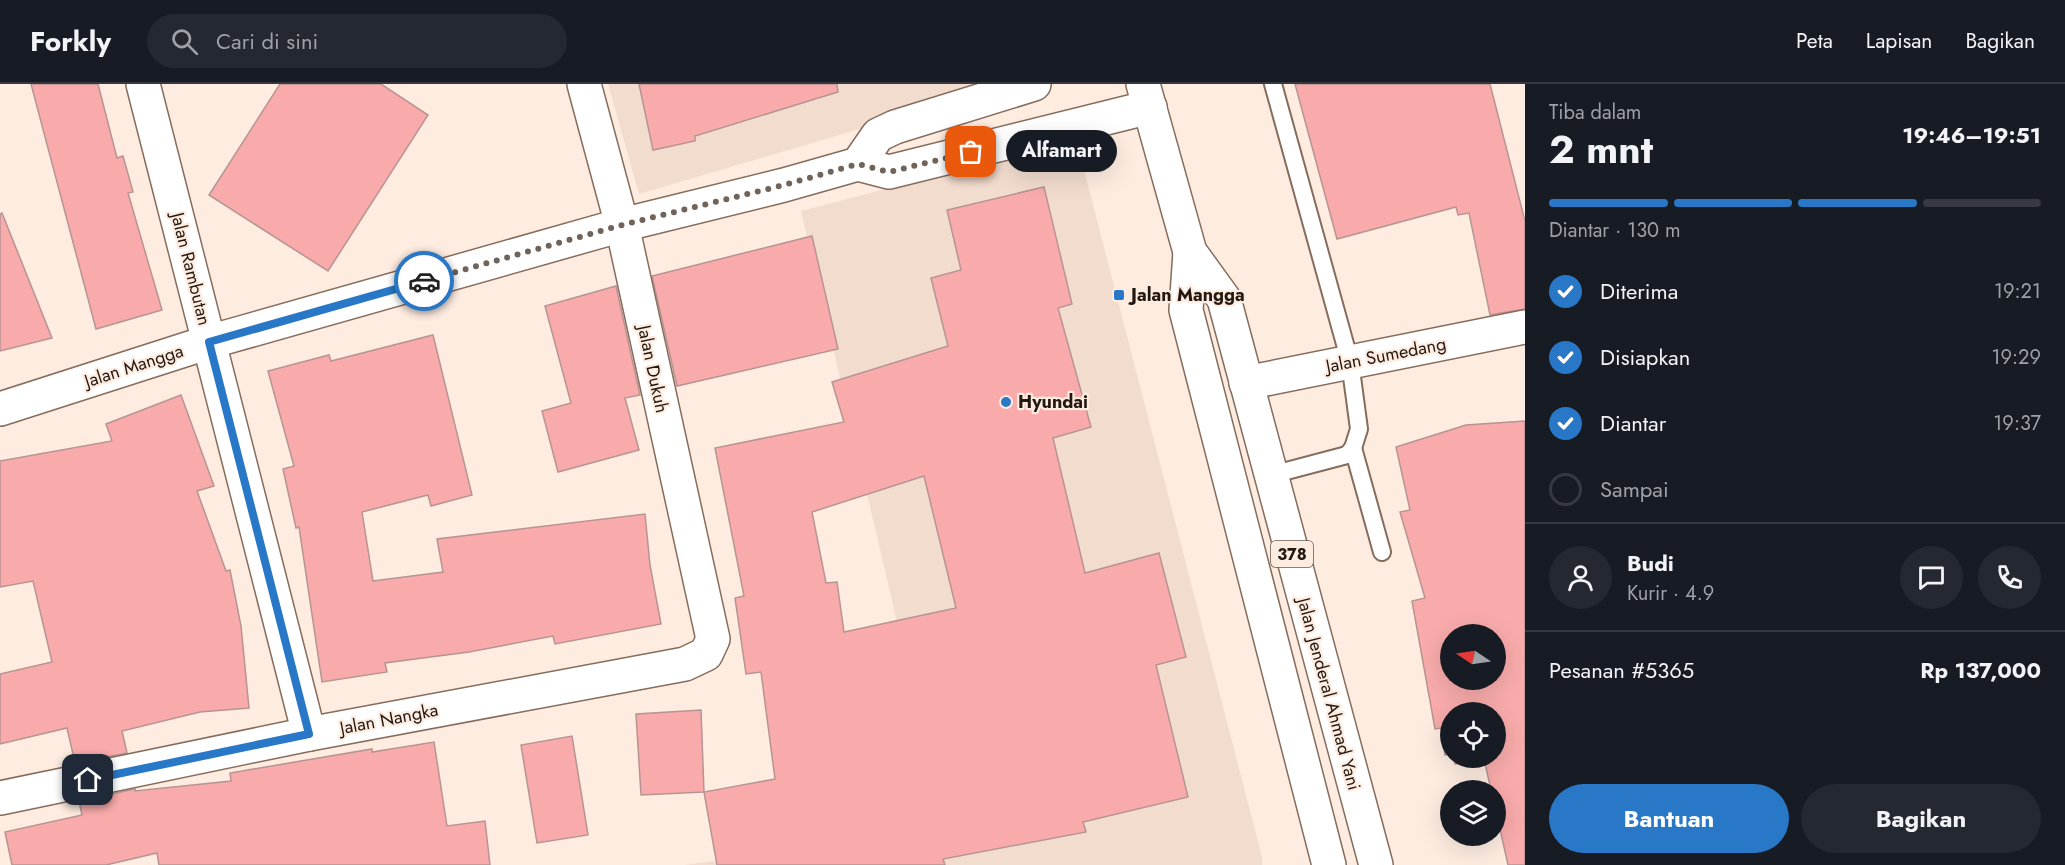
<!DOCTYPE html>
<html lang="id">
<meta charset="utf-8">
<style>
body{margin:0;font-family:Jost,sans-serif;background:#242831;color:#f1f3f6;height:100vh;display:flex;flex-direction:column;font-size:22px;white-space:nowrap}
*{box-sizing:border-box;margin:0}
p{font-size:20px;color:#9ea1a6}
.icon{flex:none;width:33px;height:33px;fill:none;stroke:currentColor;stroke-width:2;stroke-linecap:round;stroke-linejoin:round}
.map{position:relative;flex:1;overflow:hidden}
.details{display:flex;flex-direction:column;background:#171b24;width:540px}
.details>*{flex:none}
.needle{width:39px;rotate:283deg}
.fabs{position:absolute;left:1440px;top:540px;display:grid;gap:12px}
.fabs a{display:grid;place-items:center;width:66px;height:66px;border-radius:50%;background:#171b24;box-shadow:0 6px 24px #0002;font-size:30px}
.pin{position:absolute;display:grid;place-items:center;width:51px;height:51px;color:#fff;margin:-26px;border-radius:12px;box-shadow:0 3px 9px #0006}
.courier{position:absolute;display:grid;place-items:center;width:60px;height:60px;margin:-30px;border:4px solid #2878c7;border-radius:50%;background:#fff;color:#222;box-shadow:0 2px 8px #0007}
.bubble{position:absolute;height:42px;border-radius:21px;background:#171b24;box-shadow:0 6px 24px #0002;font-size:20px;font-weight:700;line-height:42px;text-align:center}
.head em{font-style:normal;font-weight:700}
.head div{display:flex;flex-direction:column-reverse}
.head{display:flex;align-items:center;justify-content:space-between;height:102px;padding:0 24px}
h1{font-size:39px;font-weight:700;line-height:45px}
.bar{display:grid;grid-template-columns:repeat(4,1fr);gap:9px 6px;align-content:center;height:72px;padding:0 24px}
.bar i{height:8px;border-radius:4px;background:#363941}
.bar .active{background:#2878c7}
.bar p{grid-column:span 4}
.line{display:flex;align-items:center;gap:15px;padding:0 24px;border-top:2px solid #363941}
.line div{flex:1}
.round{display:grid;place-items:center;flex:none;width:63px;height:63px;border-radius:32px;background:#242831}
ol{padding:0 24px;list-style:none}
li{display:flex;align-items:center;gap:18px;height:66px}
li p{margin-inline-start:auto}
li .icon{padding:6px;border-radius:50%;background:#2878c7;color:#fff;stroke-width:4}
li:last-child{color:#9ea1a6}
li i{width:33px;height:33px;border:3px solid #363941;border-radius:50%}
.button{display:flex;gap:12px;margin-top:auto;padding:12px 24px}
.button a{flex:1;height:69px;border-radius:36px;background:#2878c7;color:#fff;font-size:24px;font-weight:700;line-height:69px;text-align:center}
.button a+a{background:#242831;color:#f1f3f6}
header{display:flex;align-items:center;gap:36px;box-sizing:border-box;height:84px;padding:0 30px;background:#171b24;border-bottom:2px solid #363941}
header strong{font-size:28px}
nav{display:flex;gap:33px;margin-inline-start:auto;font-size:21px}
.search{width:420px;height:54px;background:#242831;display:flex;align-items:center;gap:15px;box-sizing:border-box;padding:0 21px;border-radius:33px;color:#9ea1a6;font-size:22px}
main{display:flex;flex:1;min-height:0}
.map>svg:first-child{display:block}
.built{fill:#f2dcce}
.building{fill:#f8abaa;stroke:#b79493;stroke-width:1.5;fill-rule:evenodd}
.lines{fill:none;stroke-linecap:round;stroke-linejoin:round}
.service-casing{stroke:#866c5c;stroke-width:20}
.minor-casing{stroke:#866c5c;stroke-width:36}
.primary-casing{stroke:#866c5c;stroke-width:36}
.service{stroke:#fff;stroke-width:16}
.minor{stroke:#fff;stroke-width:33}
.primary{stroke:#fff;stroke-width:33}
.done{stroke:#70635a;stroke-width:6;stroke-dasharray:0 10.8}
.route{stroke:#2878c7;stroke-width:8}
.poi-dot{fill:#2878c7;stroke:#feece1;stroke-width:2}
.labels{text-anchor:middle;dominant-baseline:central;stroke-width:4.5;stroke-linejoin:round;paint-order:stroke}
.shield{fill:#feece1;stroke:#655850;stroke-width:1.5}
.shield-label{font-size:16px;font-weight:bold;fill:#231912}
.street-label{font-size:18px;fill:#231912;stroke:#feece1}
.poi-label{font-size:18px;font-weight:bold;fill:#231912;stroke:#feece1;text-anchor:start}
</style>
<header>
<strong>Forkly</strong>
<div class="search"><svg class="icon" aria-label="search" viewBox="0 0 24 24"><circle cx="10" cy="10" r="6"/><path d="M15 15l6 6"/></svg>Cari di sini</div>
<nav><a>Peta</a><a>Lapisan</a><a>Bagikan</a></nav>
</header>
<main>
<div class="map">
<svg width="1525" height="781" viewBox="0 0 1525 781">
<rect width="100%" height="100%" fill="#feece1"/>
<g class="built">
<path d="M608 0H1013L639 110Z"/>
<path d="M1076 55 1262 773V781H685L945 744 801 127Z"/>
</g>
<g class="building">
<path d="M31 0H98L117 74 123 72 133 108 128 109 162 226 96 245Z"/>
<path d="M280 0H381L428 31 328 187 209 111Z"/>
<path d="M639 0H837L838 8 695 52V57L653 66Z"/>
<path d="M1295 0H1490L1525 137V225L1490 231 1469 129 1458 131 1456 123 1337 155Z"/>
<path d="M1044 103 1072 220 1058 224 1091 343 1053 354 1085 489 1159 469 1186 573 1156 581 1188 713 1083 738 1086 748 943 775 945 781H717L704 708 775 695 761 588 746 590 735 514 744 512 715 364 844 338 832 298 948 262 931 194 961 186 947 126ZM924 392 956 524 844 548 837 498 826 499 812 428Z"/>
<path d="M2 129 52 254 0 267V130Z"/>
<path d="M812 152 838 265 677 302 652 192Z"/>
<path d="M616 202 640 311 625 314 639 366 558 388 542 327 571 319 545 222Z"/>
<path d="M433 251 472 411 431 422 428 411 362 428 373 497 443 488 437 455 645 430 650 481 661 540 555 560 553 552 469 568 385 579 387 588 322 598 299 443 296 444 283 385 294 382 268 287 329 271 331 277Z"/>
<path d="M181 311 214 402 197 407 226 487 230 486 241 542 249 624 200 628 122 647 127 669 75 679 67 644 0 660V590L52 578 33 497 0 503V377L112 357 106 340Z"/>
<path d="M1525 337V781H1508L1496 727V706H1491L1484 675 1455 680 1454 674H1496V628H1450V670L1445 671 1441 644 1435 645 1412 517 1425 514 1400 428 1410 426 1396 363 1466 341ZM1450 550H1496V596H1450Z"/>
<path d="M701 626 704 708 641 711 636 630Z"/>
<path d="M572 652 588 751 537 759 521 661Z"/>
<path d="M434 658 447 742 485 737 490 781H159L157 769 106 781H12L5 748 82 731 79 717 135 705V707L231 697 230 689 372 665V668Z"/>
</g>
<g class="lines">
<g class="service-casing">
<g id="service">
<path d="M1353 364 1382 468"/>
<path d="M1271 391 1347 371 1353 364 1359 345 1350 278 1273 0"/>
</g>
</g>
<g class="minor-casing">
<g id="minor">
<path d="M143 0 309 650"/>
<path d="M858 80 878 51 895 43 1034 0"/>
<path d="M1246 299 1525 243"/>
<path d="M0 325 209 258 622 141 784 101 858 80 889 88 1150 23"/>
<path d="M0 714 309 650 685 580 706 570 713 555 622 141 584 0"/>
</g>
</g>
<g class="primary-casing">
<g id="primary">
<path d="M1143 0 1190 168 1224 215 1376 781"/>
<path d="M1190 168 1186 226 1329 781"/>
</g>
</g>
<use href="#service" class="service"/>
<use href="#minor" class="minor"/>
<use href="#primary" class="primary"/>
</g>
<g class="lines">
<path class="done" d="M424 197 622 141 784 101 858 80 889 88 971 68"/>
<path class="route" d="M88 696 309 650 209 258 424 197"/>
</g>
<g class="poi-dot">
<rect x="1113" y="205" width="12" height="12" rx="3"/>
<circle cx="1006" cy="318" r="6"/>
</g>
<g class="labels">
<rect class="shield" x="1271" y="457" width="42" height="26" rx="4.5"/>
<g class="shield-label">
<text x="1292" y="470">378</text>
</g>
<g class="street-label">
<text transform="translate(191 185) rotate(76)">Jalan Rambutan</text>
<text transform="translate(1386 271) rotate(-11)">Jalan Sumedang</text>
<text transform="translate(134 282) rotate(-18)">Jalan Mangga</text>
<text transform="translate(653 285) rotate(78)">Jalan Dukuh</text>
<text transform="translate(1329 610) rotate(75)">Jalan Jenderal Ahmad Yani</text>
<text transform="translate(389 635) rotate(-11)">Jalan Nangka</text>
</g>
<g class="poi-label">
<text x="1131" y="211">Jalan Mangga</text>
<text x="1018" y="318">Hyundai</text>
</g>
</g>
</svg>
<div class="fabs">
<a><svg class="needle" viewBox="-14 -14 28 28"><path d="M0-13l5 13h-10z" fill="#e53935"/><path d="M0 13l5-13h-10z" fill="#9ea1a6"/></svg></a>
<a><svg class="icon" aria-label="locate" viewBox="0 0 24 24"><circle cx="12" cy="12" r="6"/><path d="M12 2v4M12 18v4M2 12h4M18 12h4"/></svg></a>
<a><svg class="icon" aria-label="layers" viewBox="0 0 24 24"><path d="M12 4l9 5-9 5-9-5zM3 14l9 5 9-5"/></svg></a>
</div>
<div class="pin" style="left:971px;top:68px;background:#ea580c"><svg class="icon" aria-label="bag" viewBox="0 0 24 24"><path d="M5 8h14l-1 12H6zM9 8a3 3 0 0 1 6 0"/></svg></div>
<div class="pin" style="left:88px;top:696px;background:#1f2937"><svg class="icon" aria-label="home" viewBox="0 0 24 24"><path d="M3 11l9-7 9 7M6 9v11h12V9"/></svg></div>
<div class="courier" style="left:424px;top:197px"><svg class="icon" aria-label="car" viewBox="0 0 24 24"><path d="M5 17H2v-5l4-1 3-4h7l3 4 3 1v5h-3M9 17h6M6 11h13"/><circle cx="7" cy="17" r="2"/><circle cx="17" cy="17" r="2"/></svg></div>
<div class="bubble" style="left:1006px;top:46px;width:111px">Alfamart</div>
</div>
<section class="details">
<div class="head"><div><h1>2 mnt</h1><p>Tiba dalam</p></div><em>19:46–19:51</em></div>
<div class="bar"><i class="active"></i><i class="active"></i><i class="active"></i><i></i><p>Diantar · 130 m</p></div>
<ol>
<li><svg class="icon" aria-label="check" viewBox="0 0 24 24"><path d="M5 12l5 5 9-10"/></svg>Diterima<p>19:21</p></li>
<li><svg class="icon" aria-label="check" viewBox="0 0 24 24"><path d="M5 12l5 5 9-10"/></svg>Disiapkan<p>19:29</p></li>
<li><svg class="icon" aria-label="check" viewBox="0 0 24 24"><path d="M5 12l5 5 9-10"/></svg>Diantar<p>19:37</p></li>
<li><i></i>Sampai</li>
</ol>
<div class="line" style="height:108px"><a class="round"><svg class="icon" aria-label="person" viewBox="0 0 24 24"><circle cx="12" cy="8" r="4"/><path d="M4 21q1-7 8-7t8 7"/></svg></a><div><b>Budi</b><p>Kurir · 4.9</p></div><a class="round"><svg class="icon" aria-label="chat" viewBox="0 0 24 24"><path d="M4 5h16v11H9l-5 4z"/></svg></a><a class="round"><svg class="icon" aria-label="phone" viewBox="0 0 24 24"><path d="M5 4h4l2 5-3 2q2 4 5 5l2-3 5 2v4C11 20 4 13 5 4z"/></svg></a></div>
<div class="line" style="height:78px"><div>Pesanan #5365</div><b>Rp 137,000</b></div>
<div class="button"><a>Bantuan</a><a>Bagikan</a></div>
</section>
</main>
